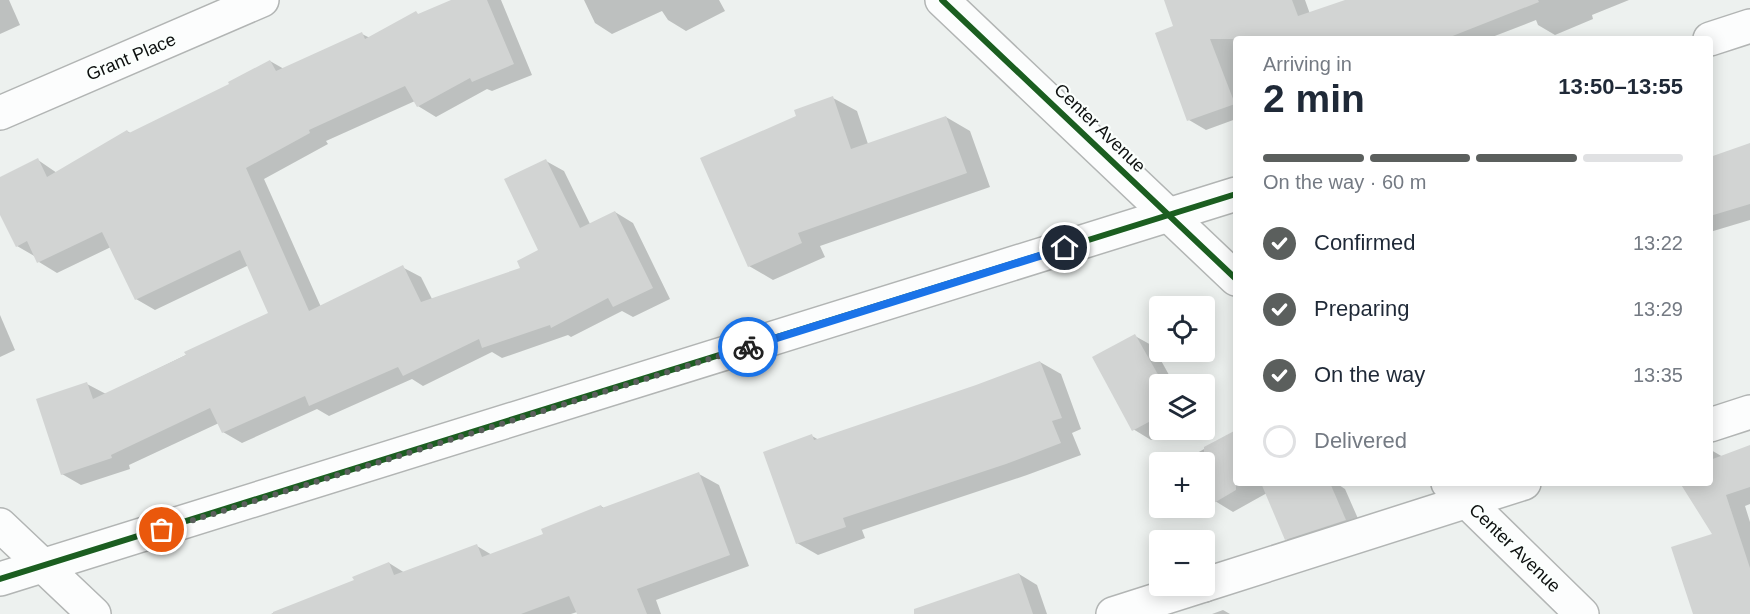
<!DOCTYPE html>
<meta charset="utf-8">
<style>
body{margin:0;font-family:Arial,sans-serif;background:#f2f2f3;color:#1f2937;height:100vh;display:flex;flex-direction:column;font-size:22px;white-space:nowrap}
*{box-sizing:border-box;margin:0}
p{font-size:20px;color:#747a83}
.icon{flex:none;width:33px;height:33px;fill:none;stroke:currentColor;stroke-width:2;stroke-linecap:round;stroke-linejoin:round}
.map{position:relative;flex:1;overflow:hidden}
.sheet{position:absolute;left:1233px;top:36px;width:480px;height:450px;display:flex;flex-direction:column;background:#fff;border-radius:6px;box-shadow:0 3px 15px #0003}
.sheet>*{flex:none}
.fabs{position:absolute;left:1149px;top:296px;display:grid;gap:12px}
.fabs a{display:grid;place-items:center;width:66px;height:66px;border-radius:6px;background:#fff;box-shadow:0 3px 15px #0003;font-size:30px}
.pin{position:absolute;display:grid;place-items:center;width:51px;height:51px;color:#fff;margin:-26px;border:3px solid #fff;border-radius:50%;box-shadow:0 2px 6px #0007}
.courier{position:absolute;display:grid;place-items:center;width:60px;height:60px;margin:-30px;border:4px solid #1a73e8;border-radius:50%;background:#fff;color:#222;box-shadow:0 2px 8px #0007}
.head em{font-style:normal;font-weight:700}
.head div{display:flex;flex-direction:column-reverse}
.head{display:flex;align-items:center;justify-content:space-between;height:102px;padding:0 30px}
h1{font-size:39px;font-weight:700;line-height:45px}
.bar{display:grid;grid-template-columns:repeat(4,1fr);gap:9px 6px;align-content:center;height:72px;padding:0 30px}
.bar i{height:8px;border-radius:4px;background:#e0e1e3}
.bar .on{background:#5b5f5d}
.bar p{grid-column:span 4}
ol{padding:0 30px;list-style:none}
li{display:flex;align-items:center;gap:18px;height:66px}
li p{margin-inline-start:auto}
li .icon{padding:6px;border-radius:50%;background:#5b5f5d;color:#fff;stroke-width:4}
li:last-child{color:#747a83}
li i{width:33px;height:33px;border:3px solid #e0e1e3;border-radius:50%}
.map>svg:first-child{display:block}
.shadow{fill:#0003}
.building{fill:#d2d4d3}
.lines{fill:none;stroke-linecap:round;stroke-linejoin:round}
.minor-casing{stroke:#b2b5b4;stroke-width:36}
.minor{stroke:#fcfdfd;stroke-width:33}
.cycleway-casing{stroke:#fbfffd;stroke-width:10}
.cycleway{stroke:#1b5e20;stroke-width:6}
.done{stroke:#5b5f5d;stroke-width:6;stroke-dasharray:0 10.8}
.route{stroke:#1a73e8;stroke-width:8}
.labels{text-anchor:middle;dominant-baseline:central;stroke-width:4.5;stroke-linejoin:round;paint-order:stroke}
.street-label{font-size:18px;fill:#0d100f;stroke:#fbfffd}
</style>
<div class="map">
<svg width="1750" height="614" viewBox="0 0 1750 614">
<rect width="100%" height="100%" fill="#edf1ef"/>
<g class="shadow">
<path d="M0 0H9L20 25 0 34Z"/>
<path d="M455 0H501L532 75 492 91 487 89 436 117 418 106 415 101 326 141 328 144 264 179 321 307 402 267 421 277 432 299 522 269 540 251 546 161 564 171 590 224 615 212 633 223 670 299 633 317 622 311 571 337 568 335 502 358 492 352 423 386 412 379 329 416 317 409 242 443 223 432 219 423 129 465 130 469 81 485 62 474 87 384 106 394 270 314 249 265 155 310 136 299 111 247 57 273 39 262 36 257 17 246 0 212V179L38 160 57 173 127 131 132 134 231 84 270 61 284 69 362 34 370 38 416 13 419 15Z"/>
<path d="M584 0H719L725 11 686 31 668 20 662 11 612 34 595 23Z"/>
<path d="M1165 0H1305L1310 14 1350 0H1629L1592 15 1593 19 1555 35 1538 25 1536 20 1487 39H1236V119L1206 130 1189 120 1175 27Z"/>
<path d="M833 98 857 111 868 144 946 117 970 131 990 187 820 246 825 257 773 280 749 266 798 117Z"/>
<path d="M1750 145V220L1710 232V161Z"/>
<path d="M0 315 15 350 0 357Z"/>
<path d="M1135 336 1153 346 1174 384H1160V429H1171L1151 440 1133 429Z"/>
<path d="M1040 362 1061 374 1081 429 1072 433 1081 455 1027 475 862 530 865 538 818 555 797 543 812 436 819 440 976 386Z"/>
<path d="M1236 431V483H1336L1345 489 1363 530 1304 549 1286 539 1267 493 1233 512 1215 501 1204 462H1193L1190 457Z"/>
<path d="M1750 447V504L1745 506 1750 522V614H1694L1714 535 1682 483H1710L1711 450 1723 457Z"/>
<path d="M699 474 719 485 749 566 656 600 661 614H579L577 612 571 614H271L356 581 389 563 405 573 477 546 492 555 545 535 601 506 605 509Z"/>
<path d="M1019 574 1037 585 1047 614H932Z"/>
<path d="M1223 610 1230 614H1212Z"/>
</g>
<g class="building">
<path d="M451 0H487L514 64 472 82 470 78 417 107 405 86 309 130 310 133 246 168 309 311 403 265 421 302 520 268 517 261 538 250 504 179 546 159 580 228 615 211 653 288 613 307 608 298 551 328 550 325 482 348 479 339 403 376 398 367 309 406 305 396 222 433 210 408 111 455 112 458 61 475 36 399 87 382 93 399 186 355 184 352 268 313 240 250 135 300 102 232 37 263 27 241 16 247 0 215V177L38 158 47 177 127 130 129 133 229 84 228 82 270 60 276 71 362 32 365 39 416 11 418 14Z"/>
<path d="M1164 0H1292L1298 16 1345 0H1538L1539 2 1445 39H1210L1235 104 1187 121 1155 33 1173 26Z"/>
<path d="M833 96 851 149 946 116 967 173 798 233 802 243 748 267 700 158 796 116 794 110Z"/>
<path d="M1750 143V204L1710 216V157Z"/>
<path d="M1135 334 1160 378V416L1132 431 1092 357Z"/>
<path d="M1040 361 1062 418 1052 421 1061 443 1006 464 843 518 846 527 796 544 763 452 812 434 814 440 976 385Z"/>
<path d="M1236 430V490L1214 503 1204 485V447Z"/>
<path d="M1750 445V487L1726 495 1750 568V614H1693L1671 547 1712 534 1680 483H1710V460Z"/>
<path d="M699 472 730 555 637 589 647 614H577L569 596 521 614H273V612L354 580 352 577 389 562 394 575 477 544 482 557 543 534 541 529 601 505 602 508Z"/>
<path d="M1261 483H1330L1346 520 1285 540Z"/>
<path d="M1019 573 1033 614H914V609Z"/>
</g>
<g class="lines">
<g class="minor-casing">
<g id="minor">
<path d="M942 0 1236 279"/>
<path d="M1710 39 1750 26"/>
<path d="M0 113 262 0"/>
<path d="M1710 425 1750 412"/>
<path d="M1448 483 1582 614"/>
<path d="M0 525 94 614"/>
<path d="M0 579 1236 194"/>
<path d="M1204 585 1524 483"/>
<path d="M1113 614 1204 585"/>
</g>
</g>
<use href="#minor" class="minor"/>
<g class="cycleway-casing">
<g id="cycleway">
<path d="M942 0 1236 279"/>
<path d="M0 579 1236 194"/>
</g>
</g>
<use href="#cycleway" class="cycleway"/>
</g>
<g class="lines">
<path class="done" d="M162 530 748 347"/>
<path class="route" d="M748 347 1065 248"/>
</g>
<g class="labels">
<g class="street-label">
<text transform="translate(131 57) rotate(-23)">Grant Place</text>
<text transform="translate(1100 128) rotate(44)">Center Avenue</text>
<text transform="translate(1515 548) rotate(44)">Center Avenue</text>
</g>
</g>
</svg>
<div class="fabs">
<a><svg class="icon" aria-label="locate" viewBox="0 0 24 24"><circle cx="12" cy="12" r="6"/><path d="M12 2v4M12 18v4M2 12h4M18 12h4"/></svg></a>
<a><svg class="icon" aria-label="layers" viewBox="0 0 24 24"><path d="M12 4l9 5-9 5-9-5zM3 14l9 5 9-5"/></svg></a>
<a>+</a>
<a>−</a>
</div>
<div class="pin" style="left:162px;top:530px;background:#ea580c"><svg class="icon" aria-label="bag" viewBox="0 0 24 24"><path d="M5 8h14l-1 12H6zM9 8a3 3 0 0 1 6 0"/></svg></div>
<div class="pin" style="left:1065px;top:248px;background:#1f2937"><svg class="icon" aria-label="home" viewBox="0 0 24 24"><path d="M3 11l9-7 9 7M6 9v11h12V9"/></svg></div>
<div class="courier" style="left:748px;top:347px"><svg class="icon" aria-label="bike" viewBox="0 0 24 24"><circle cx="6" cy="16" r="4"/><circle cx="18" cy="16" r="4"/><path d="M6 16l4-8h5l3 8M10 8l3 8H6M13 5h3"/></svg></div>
<section class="sheet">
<div class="head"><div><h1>2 min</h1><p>Arriving in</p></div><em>13:50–13:55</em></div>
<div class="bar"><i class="on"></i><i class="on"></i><i class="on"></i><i></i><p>On the way · 60 m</p></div>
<ol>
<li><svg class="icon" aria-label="check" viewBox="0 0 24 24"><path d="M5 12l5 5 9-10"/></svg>Confirmed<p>13:22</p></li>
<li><svg class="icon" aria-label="check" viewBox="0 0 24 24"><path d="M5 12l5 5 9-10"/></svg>Preparing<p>13:29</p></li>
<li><svg class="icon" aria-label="check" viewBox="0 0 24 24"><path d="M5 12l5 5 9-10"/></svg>On the way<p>13:35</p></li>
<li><i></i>Delivered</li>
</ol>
</section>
</div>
